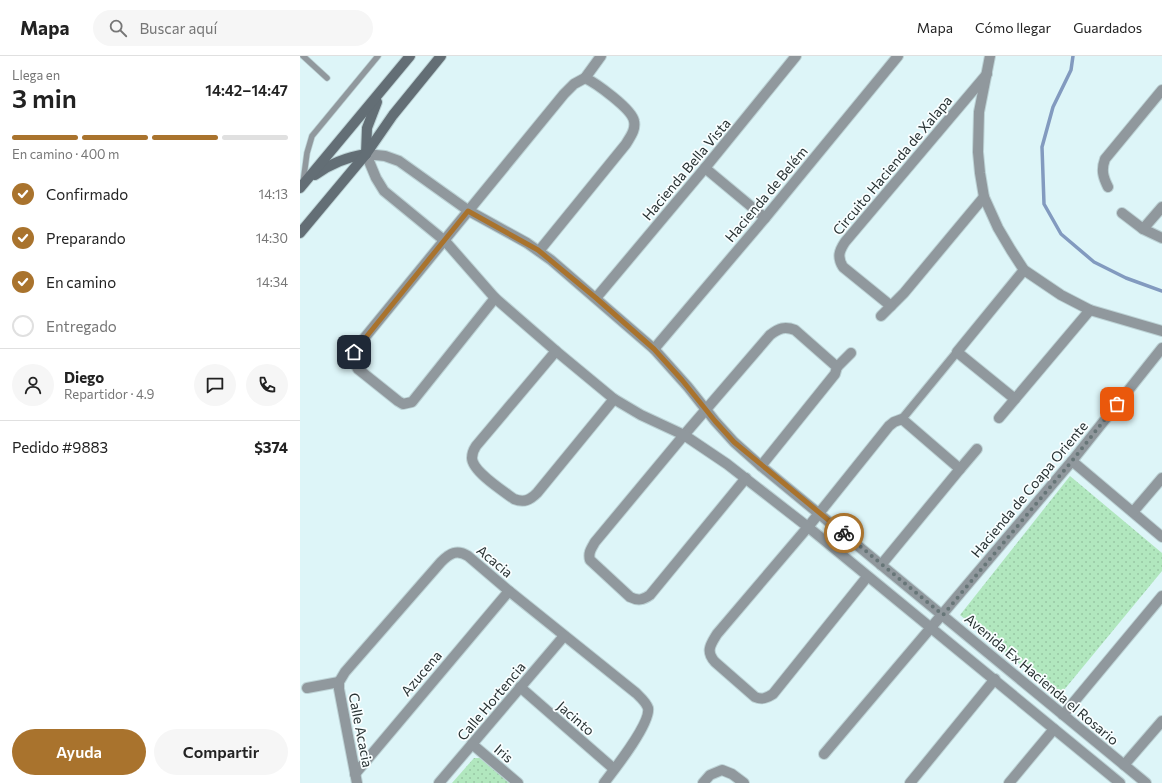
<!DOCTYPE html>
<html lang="es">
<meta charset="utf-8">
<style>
body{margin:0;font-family:Commissioner,sans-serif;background:#f6f6f6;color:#222;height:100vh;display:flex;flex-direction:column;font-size:15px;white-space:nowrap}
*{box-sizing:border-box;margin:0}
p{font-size:13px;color:#767676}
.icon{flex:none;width:22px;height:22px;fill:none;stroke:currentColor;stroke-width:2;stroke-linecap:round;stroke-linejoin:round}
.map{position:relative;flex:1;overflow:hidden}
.sheet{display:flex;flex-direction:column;background:#fff;width:300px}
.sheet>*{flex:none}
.pin{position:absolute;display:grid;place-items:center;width:34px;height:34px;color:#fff;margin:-17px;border-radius:8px;box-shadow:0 2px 6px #0006}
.courier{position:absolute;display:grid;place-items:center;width:40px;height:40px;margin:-20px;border:3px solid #a9732d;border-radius:50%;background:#fff;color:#222;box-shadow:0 1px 5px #0007}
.headline em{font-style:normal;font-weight:600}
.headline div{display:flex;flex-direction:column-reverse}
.headline{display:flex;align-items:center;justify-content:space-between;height:68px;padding:0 12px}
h1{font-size:26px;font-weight:600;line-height:30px}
.bar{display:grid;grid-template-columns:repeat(4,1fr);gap:6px 4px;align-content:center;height:48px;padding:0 12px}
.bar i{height:5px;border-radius:3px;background:#e0e0e0}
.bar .current{background:#a9732d}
.bar p{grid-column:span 4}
.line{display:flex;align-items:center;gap:10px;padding:0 12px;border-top:1px solid #e0e0e0}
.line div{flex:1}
.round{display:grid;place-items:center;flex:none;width:42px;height:42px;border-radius:21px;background:#f6f6f6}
ol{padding:0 12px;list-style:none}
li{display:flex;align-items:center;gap:12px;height:44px}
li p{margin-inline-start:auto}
li .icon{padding:4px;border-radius:50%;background:#a9732d;color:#fff;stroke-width:4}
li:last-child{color:#767676}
li i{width:22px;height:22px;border:2px solid #e0e0e0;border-radius:50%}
.primary-button{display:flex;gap:8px;margin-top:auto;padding:8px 12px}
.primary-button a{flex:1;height:46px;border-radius:24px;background:#a9732d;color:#fff;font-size:16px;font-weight:600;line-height:46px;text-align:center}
.primary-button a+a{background:#f6f6f6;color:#222}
header{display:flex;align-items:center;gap:24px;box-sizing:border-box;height:56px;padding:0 20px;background:#fff;border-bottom:1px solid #e0e0e0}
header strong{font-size:19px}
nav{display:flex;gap:22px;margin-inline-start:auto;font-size:14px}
.search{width:280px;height:36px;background:#f6f6f6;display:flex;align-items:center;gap:10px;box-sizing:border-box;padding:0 14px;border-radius:22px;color:#767676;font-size:15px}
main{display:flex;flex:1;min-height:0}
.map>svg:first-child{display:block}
.grass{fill:url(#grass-dots)}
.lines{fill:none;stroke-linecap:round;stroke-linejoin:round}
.stream{stroke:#829abf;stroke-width:3.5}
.service-casing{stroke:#bcd2d5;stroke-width:7}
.pedestrian-casing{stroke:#bcd2d5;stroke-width:10}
.minor-casing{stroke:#bcd2d5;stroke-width:12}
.secondary-casing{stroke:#bcd2d5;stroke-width:12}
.service{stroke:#90989d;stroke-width:5.5}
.pedestrian{stroke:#90989d;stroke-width:8}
.minor{stroke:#90989d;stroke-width:10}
.secondary{stroke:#636e75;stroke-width:10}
.done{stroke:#677678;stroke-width:4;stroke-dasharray:0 7.2}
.route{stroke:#a9732d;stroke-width:5}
.labels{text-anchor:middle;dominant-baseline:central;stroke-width:3.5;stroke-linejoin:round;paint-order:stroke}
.street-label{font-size:14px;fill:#283233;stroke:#f9feff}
</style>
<header>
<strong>Mapa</strong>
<div class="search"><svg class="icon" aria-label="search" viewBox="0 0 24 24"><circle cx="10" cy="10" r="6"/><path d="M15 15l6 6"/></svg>Buscar aquí</div>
<nav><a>Mapa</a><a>Cómo llegar</a><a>Guardados</a></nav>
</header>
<main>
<section class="sheet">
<div class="headline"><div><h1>3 min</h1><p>Llega en</p></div><em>14:42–14:47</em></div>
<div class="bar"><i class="current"></i><i class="current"></i><i class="current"></i><i></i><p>En camino · 400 m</p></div>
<ol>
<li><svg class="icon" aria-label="check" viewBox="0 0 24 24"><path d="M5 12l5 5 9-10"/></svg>Confirmado<p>14:13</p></li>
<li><svg class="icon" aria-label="check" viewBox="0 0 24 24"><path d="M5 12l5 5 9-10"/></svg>Preparando<p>14:30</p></li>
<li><svg class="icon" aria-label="check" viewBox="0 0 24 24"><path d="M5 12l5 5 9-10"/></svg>En camino<p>14:34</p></li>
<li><i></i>Entregado</li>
</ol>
<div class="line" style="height:72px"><a class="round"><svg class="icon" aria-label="person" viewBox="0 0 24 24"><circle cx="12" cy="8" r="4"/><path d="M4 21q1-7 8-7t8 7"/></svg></a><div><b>Diego</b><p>Repartidor · 4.9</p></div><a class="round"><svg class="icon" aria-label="chat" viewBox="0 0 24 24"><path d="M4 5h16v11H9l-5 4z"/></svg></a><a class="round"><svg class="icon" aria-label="phone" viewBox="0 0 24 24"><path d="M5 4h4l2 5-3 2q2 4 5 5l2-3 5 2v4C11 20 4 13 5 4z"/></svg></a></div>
<div class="line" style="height:52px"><div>Pedido #9883</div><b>$374</b></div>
<div class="primary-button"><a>Ayuda</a><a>Compartir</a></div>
</section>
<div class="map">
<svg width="862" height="727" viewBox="0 0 862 727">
<defs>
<pattern id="grass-dots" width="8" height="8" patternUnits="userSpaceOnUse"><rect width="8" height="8" fill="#b1e7be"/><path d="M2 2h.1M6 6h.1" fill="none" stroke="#98c7a4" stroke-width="1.8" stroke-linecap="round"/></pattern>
</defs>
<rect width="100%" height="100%" fill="#ddf5f8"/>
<g class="grass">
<path d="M770 420 862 497V515L759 640 660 559Z"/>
<path d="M174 702H180L210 727H152Z"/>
</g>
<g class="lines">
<path class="stream" d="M773 0 771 14 753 51 742 91 744 148 761 178 794 206 826 222 862 235"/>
<g class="service-casing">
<g id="service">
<path d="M3 0 27 22"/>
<path d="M3 127 7 97 12 80 78 0"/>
</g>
</g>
<g class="pedestrian-casing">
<path id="pedestrian" d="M602 363 657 296"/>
</g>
<g class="minor-casing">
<g id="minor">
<path d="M690 0 679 56 678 96 680 117 684 141 698 172 711 194 724 214 761 239 790 254 862 275"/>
<path d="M285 22 301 0"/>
<path d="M405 112 465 162"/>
<path d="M808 131C803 121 801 114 805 103L862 34"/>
<path d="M684 141 604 237 591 250 543 211C537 201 539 195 545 186L687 18"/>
<path d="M822 157 843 173 862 182"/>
<path d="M843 173 862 151"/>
<path d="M724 214 657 296 715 343 790 254"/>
<path d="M195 242 112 346 103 348 98 345 58 313C53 305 52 299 57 291L264 38 274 28 285 22C296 27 332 53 334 65 336 74 330 81 326 88L239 195"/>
<path d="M296 242 405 112 496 0"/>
<path d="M581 260 591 250"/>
<path d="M354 293 465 162 598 0"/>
<path d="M256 295 176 390C174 393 172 398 172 402 172 415 203 435 214 443 224 447 230 444 237 437L314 343"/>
<path d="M537 311 551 297"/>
<path d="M699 362 715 343"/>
<path d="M772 405 862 481"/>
<path d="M660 413 677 393"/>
<path d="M446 422 350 539C343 544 338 545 330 541L290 504C288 497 291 493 295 486L384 379 470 279C479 272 485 270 495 274L537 311 535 318 461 410"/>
<path d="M833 456 862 422"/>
<path d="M567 521 473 638C467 642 462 644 455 641L415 606C405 595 411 588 417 578L508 471 589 370 594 366 602 363 660 413 581 509"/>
<path d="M220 631 314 713"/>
<path d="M7 632 39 626"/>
<path d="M763 659 862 540"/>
<path d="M172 688 218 727"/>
<path d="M524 698 772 405 862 292"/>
<path d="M824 709 862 665"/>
<path d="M55 718 209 535"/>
<path d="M57 727 39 633V626L45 616 141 506C150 497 157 493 168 500L209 535 336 637C340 641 346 646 348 652 351 667 314 714 304 727"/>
<path d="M139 727 264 580"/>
<path d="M403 727 410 719 422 714 432 718 444 727"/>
<path d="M610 727 695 623"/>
<path d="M709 727 754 673"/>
<path d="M820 727 508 471 427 408 384 379 341 359 314 343 256 295 195 242 145 185 84 135 76 122 66 98 85 100 99 105 169 155 227 187 251 204 354 293 388 331 415 365 434 386 461 410 846 727"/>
</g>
</g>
<g class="secondary-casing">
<g id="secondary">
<path d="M66 98 67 72 77 46"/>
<path d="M15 119C31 107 47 101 66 98"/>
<path d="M0 132 110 0"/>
<path d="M0 177 66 98 93 59 141 0"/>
</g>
</g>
<use href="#service" class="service"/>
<use href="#pedestrian" class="pedestrian"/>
<use href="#minor" class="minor"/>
<use href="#secondary" class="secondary"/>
</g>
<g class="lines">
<path class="done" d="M544 477 643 559 772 405 817 348"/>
<path class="route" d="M54 296 168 155 238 194 296 242 354 293 382 324 415 365 434 386 544 477"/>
</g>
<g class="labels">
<g class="street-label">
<text transform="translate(592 109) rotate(-50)">Circuito Hacienda de Xalapa</text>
<text transform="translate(386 113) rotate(-50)">Hacienda Bella Vista</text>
<text transform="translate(466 138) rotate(-50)">Hacienda de Belém</text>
<text transform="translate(729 433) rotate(-50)">Hacienda de Coapa Oriente</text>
<text transform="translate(195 505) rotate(40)">Acacia</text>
<text transform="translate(121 617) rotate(-50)">Azucena</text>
<text transform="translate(742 623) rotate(40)">Avenida Ex Hacienda el Rosario</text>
<text transform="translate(191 645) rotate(-50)">Calle Hortencia</text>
<text transform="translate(276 662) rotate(41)">Jacinto</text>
<text transform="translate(61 674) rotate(79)">Calle Acacia</text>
<text transform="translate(204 697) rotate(40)">Iris</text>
</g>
</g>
</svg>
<div class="pin" style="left:817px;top:348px;background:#ea580c"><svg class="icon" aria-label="bag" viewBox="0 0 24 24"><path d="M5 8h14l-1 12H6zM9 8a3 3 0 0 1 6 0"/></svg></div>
<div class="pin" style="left:54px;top:296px;background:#1f2937"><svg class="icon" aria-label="home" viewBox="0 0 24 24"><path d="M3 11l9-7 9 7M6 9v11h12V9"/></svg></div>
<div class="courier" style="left:544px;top:477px"><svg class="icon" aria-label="bike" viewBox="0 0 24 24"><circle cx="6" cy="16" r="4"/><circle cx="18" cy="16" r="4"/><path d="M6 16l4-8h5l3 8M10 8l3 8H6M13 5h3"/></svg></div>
</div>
</main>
